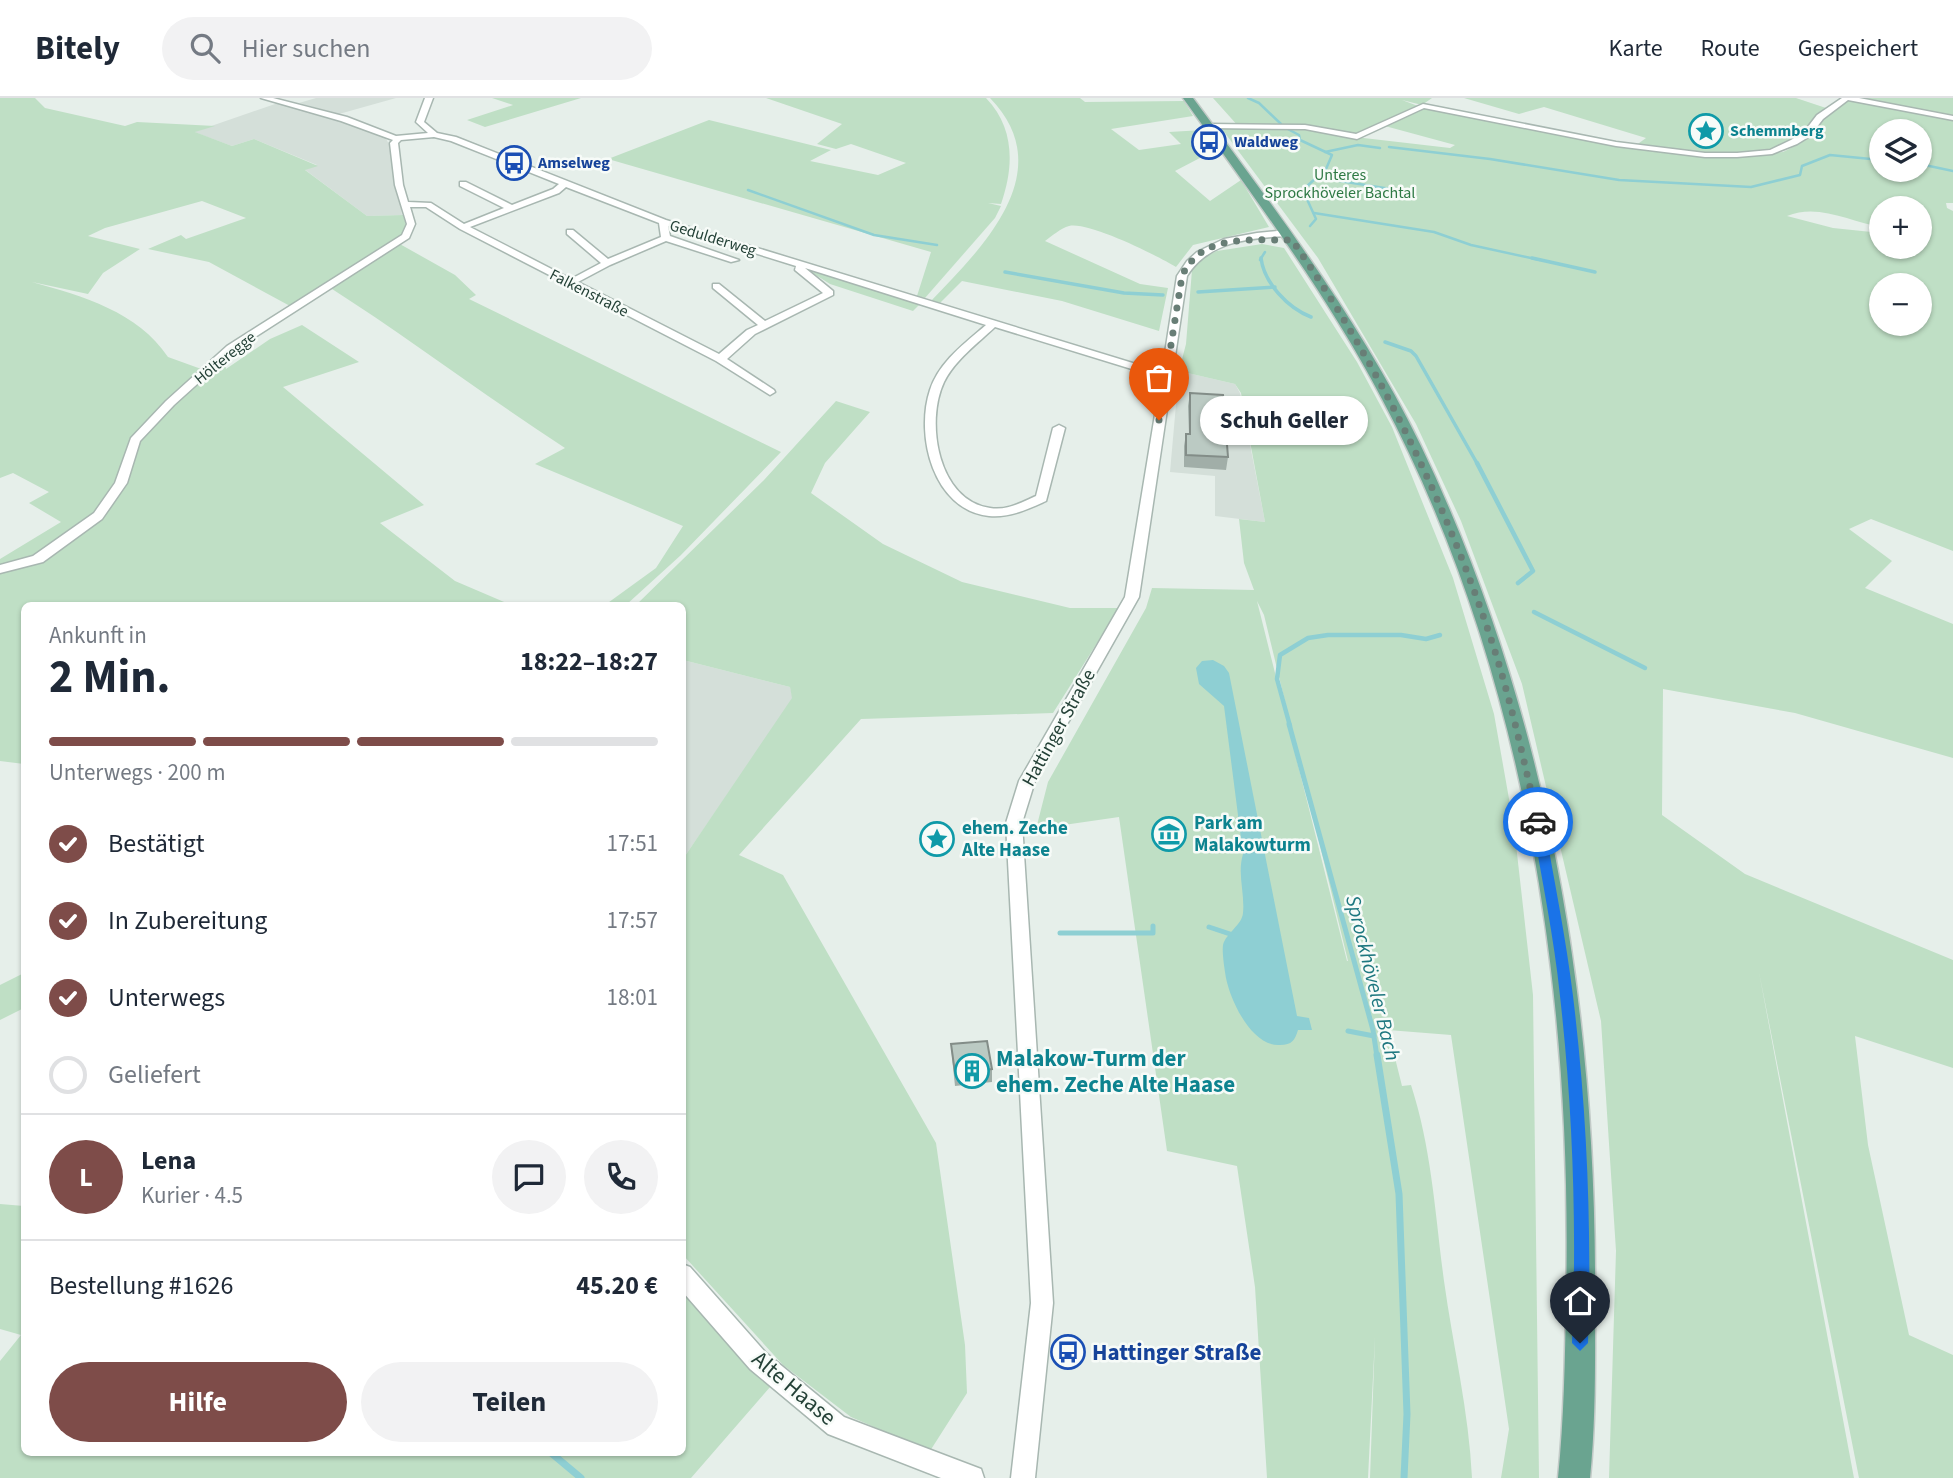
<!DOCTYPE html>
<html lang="de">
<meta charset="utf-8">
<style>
body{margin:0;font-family:"Source Sans 3",sans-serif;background:#f2f2f3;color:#1f2937;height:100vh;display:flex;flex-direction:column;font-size:26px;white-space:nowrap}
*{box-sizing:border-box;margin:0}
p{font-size:23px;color:#747a83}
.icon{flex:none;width:38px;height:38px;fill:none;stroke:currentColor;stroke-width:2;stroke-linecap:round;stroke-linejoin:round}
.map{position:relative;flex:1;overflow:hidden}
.details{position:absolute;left:21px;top:504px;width:665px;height:854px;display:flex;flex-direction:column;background:#fff;border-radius:10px;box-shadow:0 2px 5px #0004}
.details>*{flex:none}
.controls{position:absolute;left:1869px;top:21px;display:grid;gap:14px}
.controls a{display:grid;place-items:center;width:63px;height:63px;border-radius:50%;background:#fff;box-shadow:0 2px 5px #0004;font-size:35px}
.pin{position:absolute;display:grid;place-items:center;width:60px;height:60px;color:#fff;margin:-72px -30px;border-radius:50% 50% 50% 0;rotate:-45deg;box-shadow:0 0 7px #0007}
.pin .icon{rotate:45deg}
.courier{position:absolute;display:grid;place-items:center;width:70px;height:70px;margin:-35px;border:5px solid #1a73e8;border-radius:50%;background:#fff;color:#222;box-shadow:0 2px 9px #0007}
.bubble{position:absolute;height:49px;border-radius:24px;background:#fff;box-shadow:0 2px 5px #0004;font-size:23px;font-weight:700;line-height:49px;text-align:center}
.overview em{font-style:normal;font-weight:700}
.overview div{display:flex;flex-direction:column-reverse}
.overview{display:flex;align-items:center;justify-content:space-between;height:119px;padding:0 28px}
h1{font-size:46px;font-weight:700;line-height:52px}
.bar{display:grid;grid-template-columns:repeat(4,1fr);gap:10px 7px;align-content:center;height:84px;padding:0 28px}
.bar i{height:9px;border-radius:5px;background:#e0e1e3}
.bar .current{background:#7e4c49}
.bar p{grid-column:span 4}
.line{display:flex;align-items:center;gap:18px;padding:0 28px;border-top:2px solid #e0e1e3}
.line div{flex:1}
.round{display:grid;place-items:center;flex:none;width:74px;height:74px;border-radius:37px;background:#f2f2f3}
ol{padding:0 28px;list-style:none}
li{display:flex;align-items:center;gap:21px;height:77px}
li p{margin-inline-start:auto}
li .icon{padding:7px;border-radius:50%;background:#7e4c49;color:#fff;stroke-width:4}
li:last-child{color:#747a83}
li i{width:38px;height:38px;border:4px solid #e0e1e3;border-radius:50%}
.primary-button{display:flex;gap:14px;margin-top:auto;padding:14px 28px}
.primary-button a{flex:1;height:80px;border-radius:42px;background:#7e4c49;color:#fff;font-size:28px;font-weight:700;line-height:80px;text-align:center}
.primary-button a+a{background:#f2f2f3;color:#1f2937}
header{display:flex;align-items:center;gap:42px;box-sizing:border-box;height:98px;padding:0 35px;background:#fff;border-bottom:2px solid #e0e1e3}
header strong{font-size:33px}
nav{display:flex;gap:38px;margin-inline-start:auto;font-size:24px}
.search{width:490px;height:63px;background:#f2f2f3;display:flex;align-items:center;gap:18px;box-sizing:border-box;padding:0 24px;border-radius:38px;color:#747a83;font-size:26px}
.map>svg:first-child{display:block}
.built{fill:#d4dfd9}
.green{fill:#bfdfc5;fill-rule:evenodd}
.water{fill:#8ecfd3}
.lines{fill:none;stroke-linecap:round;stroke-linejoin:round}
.stream-far4{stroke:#8ecfd3;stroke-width:2.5}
.stream-far3{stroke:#8ecfd3;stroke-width:3.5}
.stream-far2{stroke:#8ecfd3;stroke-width:4.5}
.stream-far1{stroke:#8ecfd3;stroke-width:5}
.stream{stroke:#8ecfd3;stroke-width:7}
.minor-casing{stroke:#a8b7b1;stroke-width:3}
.primary-casing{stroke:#c2cac7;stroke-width:3}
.minor{fill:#fff;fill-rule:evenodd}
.primary{fill:#6aa490;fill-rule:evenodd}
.wall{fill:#a1aea8}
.building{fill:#bbcac3;stroke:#838d88;stroke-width:2}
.route{fill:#1a73e8}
.done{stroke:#687e76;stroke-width:7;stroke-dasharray:0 12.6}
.labels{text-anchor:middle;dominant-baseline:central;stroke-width:5;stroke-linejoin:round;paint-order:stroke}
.far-culture-label{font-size:16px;font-weight:bold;fill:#0d838f;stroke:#f7fbf8;text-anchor:start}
.far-transit-label{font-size:16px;font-weight:bold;fill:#164399;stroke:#f7fbf8;text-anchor:start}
.far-park-label{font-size:16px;fill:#2e7944;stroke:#f7fbf8}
.far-street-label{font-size:16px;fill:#244137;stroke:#f7fbf8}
.street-label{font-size:19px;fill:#244137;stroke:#f7fbf8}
.culture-label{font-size:19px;font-weight:bold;fill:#0d838f;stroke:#f7fbf8;text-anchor:start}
.water-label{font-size:21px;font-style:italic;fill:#1d777f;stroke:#f7fbf8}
.near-culture-label{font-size:23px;font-weight:bold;fill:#0d838f;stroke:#f7fbf8;text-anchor:start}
.near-transit-label{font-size:23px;font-weight:bold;fill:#164399;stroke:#f7fbf8;text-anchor:start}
.near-street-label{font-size:23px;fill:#244137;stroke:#f7fbf8}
</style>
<header>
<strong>Bitely</strong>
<div class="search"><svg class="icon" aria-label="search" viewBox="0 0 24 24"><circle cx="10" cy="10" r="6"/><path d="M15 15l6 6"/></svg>Hier suchen</div>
<nav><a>Karte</a><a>Route</a><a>Gespeichert</a></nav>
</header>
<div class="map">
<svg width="1953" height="1380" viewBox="0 0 1953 1380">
<rect width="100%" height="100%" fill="#e6efea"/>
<g class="built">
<path d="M316 0H396L339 16 299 5Z"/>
<path d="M278 5 340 21 384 37 391 50 402 117 367 118 304 71 317 67 254 41 232 48 194 34Z"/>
<path d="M1179 273 1235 286 1240 295 1265 424 1215 418V378L1170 374Z"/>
<path d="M683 562 790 589 793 601 683 761Z"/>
</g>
<g class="green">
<path d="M0 0H35L45 10 125 28 137 24 215 28 195 34 232 48 254 41 318 68 305 72 367 118 403 117 406 127 400 139 290 208 209 164 148 151 181 137 186 141 246 120 202 103 105 130 88 138 140 151 103 175 88 196 32 184C83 198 138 214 168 259L204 272 224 259 226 271 270 241 302 227 359 264 283 289 424 407 380 425 455 483 511 507 24 508V666L0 663V461L61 424 29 405 49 394 13 375 0 380Z"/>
<path d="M492 0H581L485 29 467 22 513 7Z"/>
<path d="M766 0H986C1015 30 1014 69 1001 106L988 105 1001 108 995 120 925 200 917 198 931 154 608 61 709 22 831 52 810 63 878 77 906 65 851 46 836 51 817 46 842 26Z"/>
<path d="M990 0H1080L1085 4 1184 3 1193 18 1111 31 1139 52 1181 46 1169 34 1203 32 1217 51 1175 73 1210 103 1241 82 1269 129 1193 147 1176 169C1158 158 1088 123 1069 128 1061 130 1052 138 1045 143L1140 186 1168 190 1159 233 1062 203 962 183 940 205 931 203C982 150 1061 73 990 0Z"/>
<path d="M1213 0H1432L1422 7 1402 2 1418 8 1355 39 1450 50 1455 47 1385 28 1425 9 1616 46 1738 58 1783 54 1801 45 1832 12 1849 0H1953V105H1946L1947 110 1953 113V453L1871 421 1849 431 1892 463 1865 490 1953 526V660L1795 615 1663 591 1662 717 1745 776 1953 862V970L1855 938 1868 1047 1909 1237 1953 1257V1380H1859L1759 874 1854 1380H1609L1616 1153 1601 923 1522 586 1461 423 1416 326 1318 160 1225 35 1216 30 1239 29ZM1881 33H1920V72H1881ZM1881 110H1920V149H1881V135L1833 130 1787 118C1819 105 1850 124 1881 129ZM1881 187H1920V226H1881Z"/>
<path d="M1464 0H1796L1829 11C1817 21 1805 35 1792 43 1754 68 1678 52 1635 48L1646 40 1544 9 1519 16Z"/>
<path d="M398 145 455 177 476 197 469 201 781 354 681 457 626 507H605L656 470 683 428 535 366 565 350C485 298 409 240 329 189Z"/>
<path d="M1262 146 1284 150 1357 264 1392 329 1453 480 1494 616 1514 729 1533 897 1539 1380H1501L1509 1331 1451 937 1388 932 1402 988 1411 987C1432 1052 1435 1116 1444 1183 1453 1248 1469 1314 1472 1380H1370L1375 1239 1368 1380H1267L1255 1189 1237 1068 1167 1053 1119 719 1036 731 1048 684 1146 510 1152 490 1254 492 1244 465 1239 421 1265 424 1241 295 1235 286 1179 273 1186 246 1192 172 1202 160 1217 153ZM1257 503 1264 517 1348 863H1347Z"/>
<path d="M803 169 922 204 913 213 830 186Z"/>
<path d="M836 303 870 314 825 365 811 395 883 446 962 484 1070 510H1119L1053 615 861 621 739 757 783 777 936 1045 965 1247 967 1295 930 1353 851 1319 783 1267 683 1157V761L792 600 790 589 683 562 682 508H635L764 382Z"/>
<path d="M24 875V910L0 922V887Z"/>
<path d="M0 1106 24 1108V1354H682L683 1189 771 1288 691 1380H0V1263L21 1237 0 1231Z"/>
</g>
<path class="water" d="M1213 562 1224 568 1229 575 1297 918 1309 920 1312 932H1298C1295 942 1292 947 1280 947 1251 949 1228 899 1225 874 1224 867 1222 854 1223 847 1226 835 1242 827 1243 815 1245 795 1237 776 1243 756L1224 608 1199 586 1196 570 1202 563Z"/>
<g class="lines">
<g class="stream-far4">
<path d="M1248 0 1259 5 1281 26"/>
<path d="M1284 29 1299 37 1300 42 1332 57 1326 71 1306 89V99L1316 121 1310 128"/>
<path d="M1389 49 1490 61 1619 82 1751 89 1800 77 1802 68 1830 57 1881 62"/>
<path d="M1325 54 1358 47 1380 50"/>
<path d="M1920 66 1953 73"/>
<path d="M1321 80 1397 92"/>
<path d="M748 92 874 137 937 147"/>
<path d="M1314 115 1434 134 1471 147 1540 162"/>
<path d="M1260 162 1265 154"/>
</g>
<g class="stream-far3">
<path d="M1261 160C1264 185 1288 210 1311 219"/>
<path d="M1532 160 1595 174"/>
<path d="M1005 174 1124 195 1163 197"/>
<path d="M1198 194 1275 189"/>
<path d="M1385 244 1411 253 1416 258 1478 367"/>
</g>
<g class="stream-far2">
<path d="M1477 365 1533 473 1518 485"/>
<path d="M1534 514 1645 570"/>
<path d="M1290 628 1277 581 1280 557 1308 540 1328 537H1401L1426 541 1440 537"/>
</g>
<g class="stream-far1">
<path d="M1289 626 1373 932 1377 959"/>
<path d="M1209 829 1230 836"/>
<path d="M1060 835H1153V828"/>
<path d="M1348 933 1374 938"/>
</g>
<g class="stream">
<path d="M1377 957 1399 1096 1407 1316 1404 1380"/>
<path d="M550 1354 581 1380"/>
</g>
<g class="minor-casing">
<g id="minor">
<path d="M261 0H273L347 19 396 38 428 35 416 24 425 0H433L424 24 437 35 456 39 666 122 1162 274 1177 178 1187 163 1197 154 1224 141 1257 135 1287 132 1291 135 1287 138C1249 140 1209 143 1187 178L1139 499 1035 683 1022 725 1053 1205 1035 1380H1011L1031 1205 1006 725 1019 683 1125 499 1161 280 995 229C977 246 955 262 944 284 925 324 938 403 990 410 1007 413 1022 404 1036 398L1053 330 1059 327 1065 330 1046 403C1028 411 1010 420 989 418 933 412 915 337 930 292 939 264 965 245 986 227L805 170 833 193V197L755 236 727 261 774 292 775 294 770 297 716 263 460 131 426 109H410L415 126 409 140 235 252 174 307 140 343 127 385 102 421 43 464 0 475V467L33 458 94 415 115 385 131 340 166 303 227 248 402 137 407 126 395 87 390 45 393 42 341 23ZM434 39 451 43 559 86 553 91 512 107 466 84H460V88L504 110 464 126 431 105 408 104 403 87 398 45 401 42ZM566 89 659 125 661 139 608 161 573 132H567V136L601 165 571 181 470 129 559 95ZM668 128 796 168 795 172 823 195 765 223 719 186H713V190L758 227 747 232 719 256 578 184 610 167 666 143 731 164 739 162 670 138Z"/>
<path d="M1842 0H1859L1953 18V22L1848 2 1823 21 1810 38 1797 46 1772 56 1737 59H1705L1616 48 1424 10 1357 41 1305 31 1209 30 1205 28 1209 26 1305 27 1356 36 1423 6 1616 44 1705 55H1737L1770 52 1791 42 1804 34 1817 17Z"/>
<path d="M682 1166 690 1169 766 1255 844 1319 981 1371 984 1380H941L828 1336 750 1271 682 1193Z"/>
</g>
</g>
<g class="primary-casing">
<path id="primary" d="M1183 0H1193C1275 111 1360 222 1420 346 1548 612 1597 909 1595 1202 1595 1261 1596 1321 1590 1380H1558C1564 1321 1565 1262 1566 1203 1573 897 1527 575 1382 301 1326 194 1253 98 1183 0Z"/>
</g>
<use href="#minor" class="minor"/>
<use href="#primary" class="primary"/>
</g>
<g class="wall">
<path d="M1190 295 1228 359 1226 372 1184 369V348L1186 336H1189L1188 308Z"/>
<path d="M951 946 992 971V984L955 988 952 959Z"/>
</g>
<g class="building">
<path d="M1190 295 1223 297 1228 359 1186 357V336H1190Z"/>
<path d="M987 943 992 971 955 975 951 946Z"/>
</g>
<path class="route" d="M1538 720 1544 724C1554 782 1566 840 1573 898 1587 1013 1592 1130 1588 1245L1580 1253 1572 1245C1577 1130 1573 1013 1560 898 1554 840 1542 782 1532 724Z"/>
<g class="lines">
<path class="done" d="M1159 322 1182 178C1202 134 1252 143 1292 142 1375 261 1440 392 1487 529 1509 593 1523 659 1538 724"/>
</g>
<defs>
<g id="sight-ring" transform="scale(1.75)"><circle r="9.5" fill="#f7fbf8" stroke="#0f9aa8" stroke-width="1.5"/><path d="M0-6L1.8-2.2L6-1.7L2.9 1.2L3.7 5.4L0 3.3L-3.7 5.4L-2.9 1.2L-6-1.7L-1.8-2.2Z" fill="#0f9aa8"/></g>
<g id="bus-ring" transform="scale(1.75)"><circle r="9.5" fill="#f7fbf8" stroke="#1a4fb4" stroke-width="1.5"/><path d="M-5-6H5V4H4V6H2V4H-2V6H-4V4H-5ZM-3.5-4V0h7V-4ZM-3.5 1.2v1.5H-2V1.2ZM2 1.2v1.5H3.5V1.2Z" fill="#1a4fb4"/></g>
<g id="museum-ring" transform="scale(1.75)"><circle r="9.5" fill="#f7fbf8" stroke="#0f9aa8" stroke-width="1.5"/><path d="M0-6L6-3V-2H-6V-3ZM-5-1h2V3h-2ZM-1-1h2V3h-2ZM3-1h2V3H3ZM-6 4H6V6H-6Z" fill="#0f9aa8"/></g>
<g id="building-ring" transform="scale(1.75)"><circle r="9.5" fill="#f7fbf8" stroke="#0f9aa8" stroke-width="1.5"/><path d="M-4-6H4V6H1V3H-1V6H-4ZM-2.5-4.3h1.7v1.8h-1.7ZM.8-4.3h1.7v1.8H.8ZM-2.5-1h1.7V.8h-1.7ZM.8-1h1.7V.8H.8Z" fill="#0f9aa8"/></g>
</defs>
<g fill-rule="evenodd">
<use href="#sight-ring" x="1706" y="33"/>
<use href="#bus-ring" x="1209" y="44"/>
<use href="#bus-ring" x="514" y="65"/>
<use href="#museum-ring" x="1169" y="736"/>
<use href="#sight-ring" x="937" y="741"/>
<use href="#building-ring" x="972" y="973"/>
<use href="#bus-ring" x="1068" y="1254"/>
</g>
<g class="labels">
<g class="far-culture-label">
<text x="1730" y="33">Schemmberg</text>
</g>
<g class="far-transit-label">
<text x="1234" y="44">Waldweg</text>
<text x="538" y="65">Amselweg</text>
</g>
<g class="far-park-label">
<text x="1340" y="77">Unteres<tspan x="1340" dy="18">Sprockhöveler Bachtal</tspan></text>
</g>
<g class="far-street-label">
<text transform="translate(713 140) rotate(17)">Gedulderweg</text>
<text transform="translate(589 195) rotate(27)">Falkenstraße</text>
<text transform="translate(225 260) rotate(-39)">Hölteregge</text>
</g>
<g class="street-label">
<text transform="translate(1059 630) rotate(-61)">Hattinger Straße</text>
</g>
<g class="culture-label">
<text x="1194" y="725">Park am<tspan x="1194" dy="22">Malakowturm</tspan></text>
<text x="962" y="730">ehem. Zeche<tspan x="962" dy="22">Alte Haase</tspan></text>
</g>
<g class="water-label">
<text transform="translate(1373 880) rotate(76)">Sprockhöveler Bach</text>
</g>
<g class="near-culture-label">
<text x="996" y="960">Malakow-Turm der<tspan x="996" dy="26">ehem. Zeche Alte Haase</tspan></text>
</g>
<g class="near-transit-label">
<text x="1092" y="1254">Hattinger Straße</text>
</g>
<g class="near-street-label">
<text transform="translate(794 1290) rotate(40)">Alte Haase</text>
</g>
</g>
</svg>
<div class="controls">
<a><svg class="icon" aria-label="layers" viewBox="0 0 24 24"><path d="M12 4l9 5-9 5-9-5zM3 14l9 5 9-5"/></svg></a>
<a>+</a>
<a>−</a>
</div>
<div class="pin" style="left:1159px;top:322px;background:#ea580c"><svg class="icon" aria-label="bag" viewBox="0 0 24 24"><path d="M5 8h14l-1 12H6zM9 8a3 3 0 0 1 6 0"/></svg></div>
<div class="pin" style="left:1580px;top:1245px;background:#1f2937"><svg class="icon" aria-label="home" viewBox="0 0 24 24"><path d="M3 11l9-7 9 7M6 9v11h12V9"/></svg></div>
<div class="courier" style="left:1538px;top:724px"><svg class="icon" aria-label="car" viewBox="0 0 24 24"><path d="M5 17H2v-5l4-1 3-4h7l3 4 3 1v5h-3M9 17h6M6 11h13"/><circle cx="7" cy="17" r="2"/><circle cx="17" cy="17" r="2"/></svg></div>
<div class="bubble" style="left:1200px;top:298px;width:168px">Schuh Geller</div>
<section class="details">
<div class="overview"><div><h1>2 Min.</h1><p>Ankunft in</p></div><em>18:22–18:27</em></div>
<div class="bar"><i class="current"></i><i class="current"></i><i class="current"></i><i></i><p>Unterwegs · 200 m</p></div>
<ol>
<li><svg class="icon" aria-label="check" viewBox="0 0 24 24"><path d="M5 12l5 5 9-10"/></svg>Bestätigt<p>17:51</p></li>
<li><svg class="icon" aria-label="check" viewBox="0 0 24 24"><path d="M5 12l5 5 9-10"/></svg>In Zubereitung<p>17:57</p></li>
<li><svg class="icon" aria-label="check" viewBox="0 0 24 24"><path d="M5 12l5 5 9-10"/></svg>Unterwegs<p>18:01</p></li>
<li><i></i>Geliefert</li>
</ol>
<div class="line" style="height:126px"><b class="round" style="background:#7e4c49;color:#fff">L</b><div><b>Lena</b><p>Kurier · 4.5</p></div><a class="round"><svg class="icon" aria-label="chat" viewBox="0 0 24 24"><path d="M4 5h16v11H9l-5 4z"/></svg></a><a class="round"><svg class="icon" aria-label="phone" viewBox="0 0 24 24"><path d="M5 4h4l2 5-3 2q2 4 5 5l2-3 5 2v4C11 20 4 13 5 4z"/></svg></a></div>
<div class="line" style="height:91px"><div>Bestellung #1626</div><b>45.20 €</b></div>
<div class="primary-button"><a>Hilfe</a><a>Teilen</a></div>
</section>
</div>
